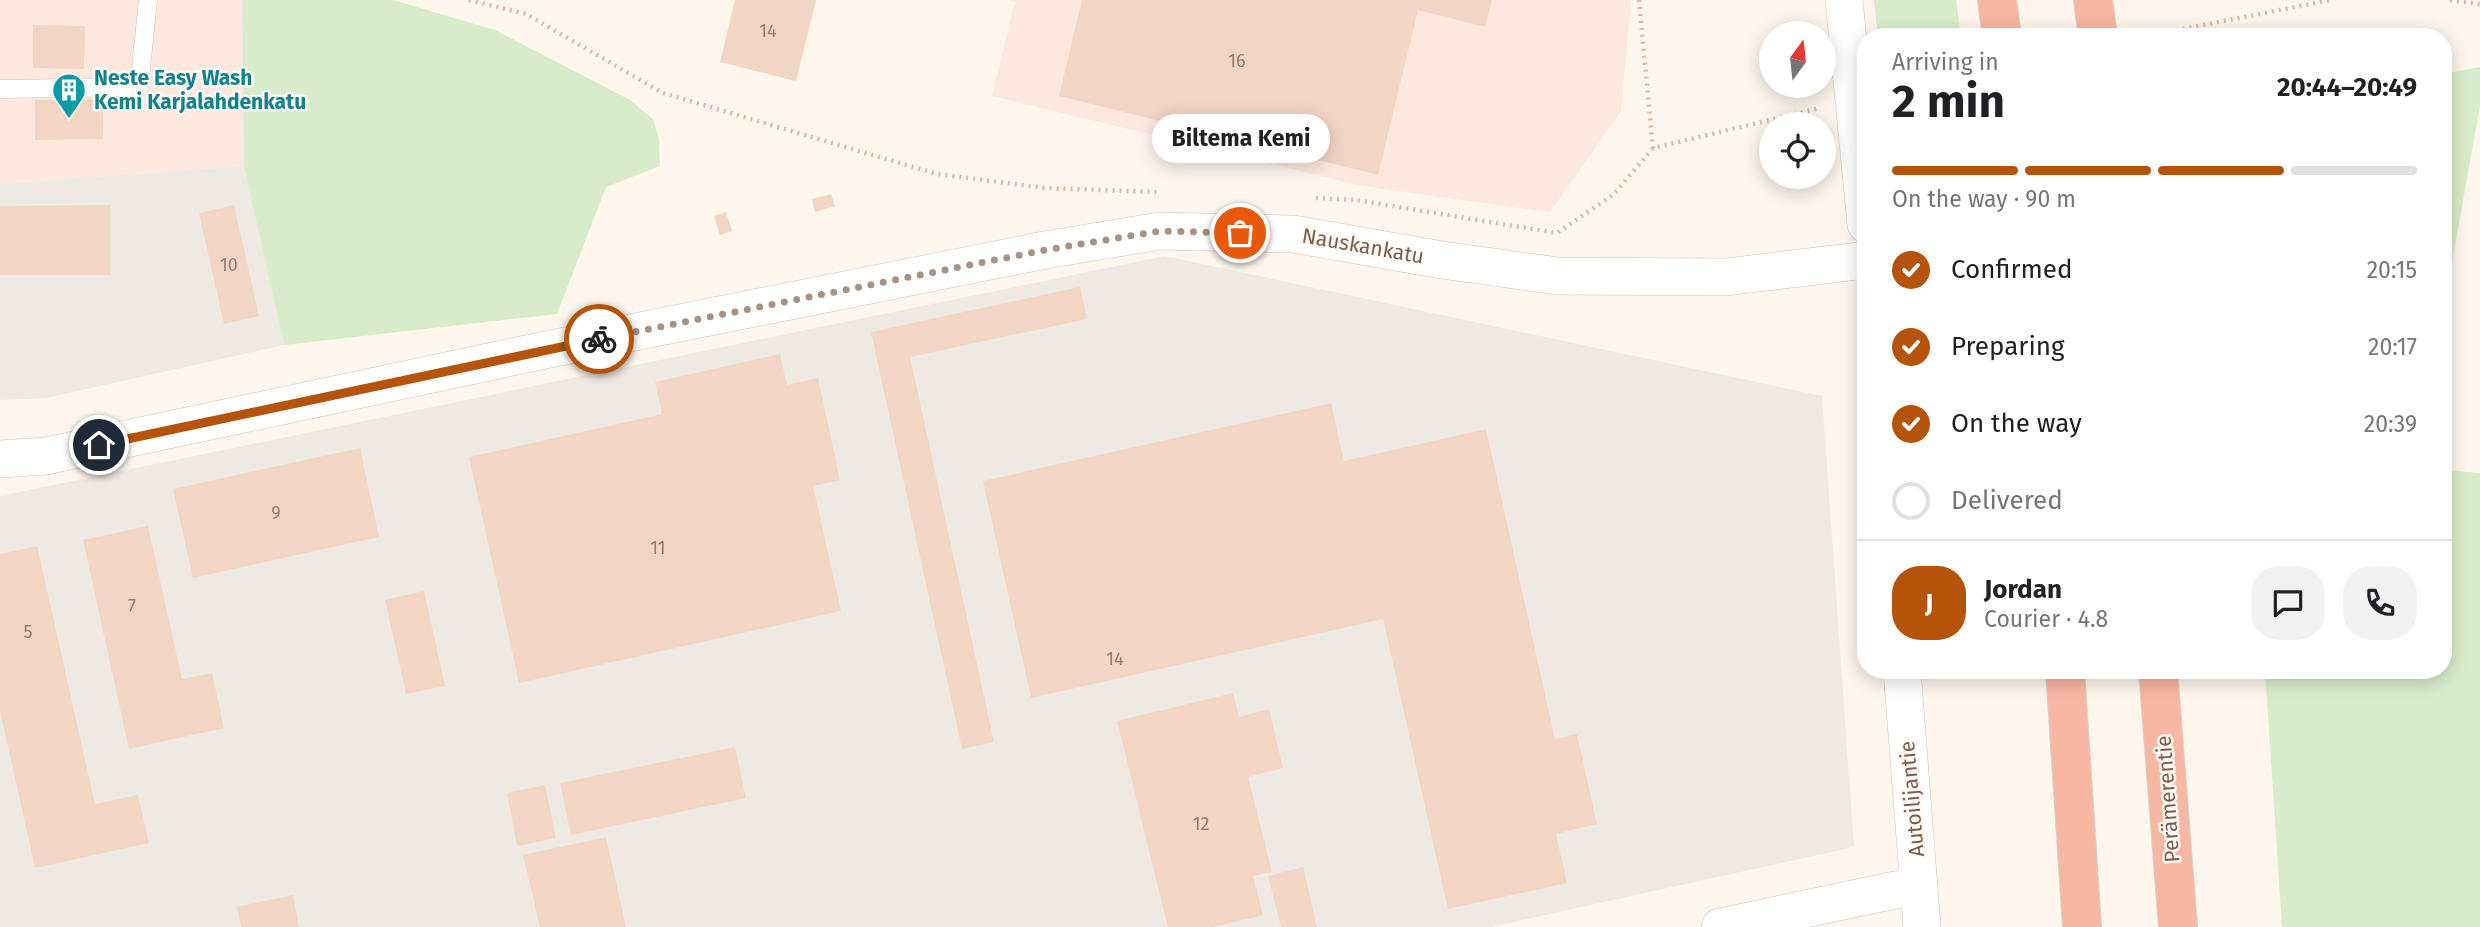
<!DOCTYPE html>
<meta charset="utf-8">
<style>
body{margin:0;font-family:"Fira Sans",sans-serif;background:#f2f2f2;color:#202124;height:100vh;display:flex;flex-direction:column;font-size:26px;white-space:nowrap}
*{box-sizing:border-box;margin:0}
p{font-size:23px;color:#757577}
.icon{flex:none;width:38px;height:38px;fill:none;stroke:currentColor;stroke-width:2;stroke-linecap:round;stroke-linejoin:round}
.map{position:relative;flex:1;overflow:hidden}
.sheet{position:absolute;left:1857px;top:28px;width:595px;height:651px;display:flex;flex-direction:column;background:#fff;border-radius:28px;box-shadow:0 4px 18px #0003}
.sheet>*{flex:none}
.needle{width:46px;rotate:15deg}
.fabs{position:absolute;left:1759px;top:21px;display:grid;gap:14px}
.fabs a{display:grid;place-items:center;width:77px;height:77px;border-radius:50%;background:#fff;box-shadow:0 4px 18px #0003;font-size:35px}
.pin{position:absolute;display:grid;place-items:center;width:60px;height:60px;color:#fff;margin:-30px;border:4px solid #fff;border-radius:50%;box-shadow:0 2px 7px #0007}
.courier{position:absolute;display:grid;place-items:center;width:70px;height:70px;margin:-35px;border:5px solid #b45309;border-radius:50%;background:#fff;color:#222;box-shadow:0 2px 9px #0007}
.bubble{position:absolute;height:49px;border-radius:24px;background:#fff;box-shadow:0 4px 18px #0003;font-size:23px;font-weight:700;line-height:49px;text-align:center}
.head em{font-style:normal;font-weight:700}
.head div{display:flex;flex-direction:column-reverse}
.head{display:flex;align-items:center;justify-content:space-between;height:119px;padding:0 35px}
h1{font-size:46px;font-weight:700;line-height:52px}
.bar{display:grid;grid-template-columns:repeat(4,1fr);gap:10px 7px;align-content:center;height:84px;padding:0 35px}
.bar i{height:9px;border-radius:5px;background:#e0e0e0}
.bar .active{background:#b45309}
.bar p{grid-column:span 4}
.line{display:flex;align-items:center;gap:18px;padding:0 35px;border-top:2px solid #e0e0e0}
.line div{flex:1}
.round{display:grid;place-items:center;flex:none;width:74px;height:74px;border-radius:28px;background:#f2f2f2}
ol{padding:0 35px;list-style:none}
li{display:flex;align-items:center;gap:21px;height:77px}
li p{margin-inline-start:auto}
li .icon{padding:7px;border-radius:50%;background:#b45309;color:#fff;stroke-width:4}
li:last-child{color:#757577}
li i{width:38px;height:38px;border:4px solid #e0e0e0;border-radius:50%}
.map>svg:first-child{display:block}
.commercial{fill:#fde8e0}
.industrial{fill:#efe9e4}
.green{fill:#d8ecc9}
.building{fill:#f3d5c3}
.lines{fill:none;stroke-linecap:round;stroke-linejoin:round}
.lane-casing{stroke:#d1beb0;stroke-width:19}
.street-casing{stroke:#d1beb0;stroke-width:38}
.highway-casing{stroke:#dad1cd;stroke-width:40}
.path{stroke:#d9b8a5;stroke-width:4.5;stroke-dasharray:2 5;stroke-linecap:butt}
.lane{stroke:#fff;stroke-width:18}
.street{stroke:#fff;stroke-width:37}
.highway{stroke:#f7b7a3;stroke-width:38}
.done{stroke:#a89285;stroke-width:7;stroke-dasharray:0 12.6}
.route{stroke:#b45309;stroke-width:9}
.labels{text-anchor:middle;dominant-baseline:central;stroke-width:5;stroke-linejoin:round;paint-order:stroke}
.number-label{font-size:18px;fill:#987a6a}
.culture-label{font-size:21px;font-weight:bold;fill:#0d838f;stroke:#fffaf3;text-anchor:start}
.street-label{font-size:21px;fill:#7a5c4d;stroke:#fffaf3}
</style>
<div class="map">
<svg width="2480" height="927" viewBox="0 0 2480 927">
<rect width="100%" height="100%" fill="#fdf6ec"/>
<g class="commercial">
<path d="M0 0H242L244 166 0 184Z"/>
<path d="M1010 0H1631L1621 111 1550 212 1362 186 992 96 1015 2Z"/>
</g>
<g class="industrial">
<path d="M244 166 284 345 46 398 0 400V184Z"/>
<path d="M1165 256 1822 396 1854 847 1491 927H0V496Z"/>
</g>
<g class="green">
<path d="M242 0H393L495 30 630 100 653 119 659 139 660 166 606 187 557 314 284 345 244 166Z"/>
<path d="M1874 0H1956L1960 31 1927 37H1878Z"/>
<path d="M2480 67V105L2443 314V74Z"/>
<path d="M2443 470 2480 473V927H2282L2265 670H2443Z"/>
</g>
<g class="building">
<path d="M735 0H816L796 81 720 62Z"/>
<path d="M1082 0H1492L1485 27 1418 10 1378 175 1059 96Z"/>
<path d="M33 25 85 26 84 69 33 68Z"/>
<path d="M103 99V139L35 140V100Z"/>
<path d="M831 194 835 206 815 212 812 199Z"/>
<path d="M110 205V275H0V206Z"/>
<path d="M234 205 259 316 224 324 199 213Z"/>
<path d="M726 212 732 231 720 235 714 216Z"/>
<path d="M1080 287 1087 319 910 357 994 742 962 749 871 332Z"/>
<path d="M780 354 787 385 818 378 840 480 813 486 841 611 519 683 469 457 662 414 655 382Z"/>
<path d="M1331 403 1344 461 1486 429 1555 739 1577 734 1597 824 1556 834 1567 883 1448 909 1383 619 1031 698 983 481Z"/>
<path d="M360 448 379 537 193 578 173 489Z"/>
<path d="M148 526 182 679 212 673 224 728 129 749 83 540Z"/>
<path d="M37 546 95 804 138 795 149 843 35 868 0 711V554Z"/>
<path d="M424 591 445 686 406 694 385 600Z"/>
<path d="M1233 693 1239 717 1269 709 1283 768 1248 777 1272 872 1253 876 1263 915 1213 927H1168L1117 721Z"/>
<path d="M735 747 746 798 571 835 560 783Z"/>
<path d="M545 785 556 838 517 846 507 793Z"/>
<path d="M606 837 626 927H540L523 855Z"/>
<path d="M1303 867 1317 927H1281L1268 876Z"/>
<path d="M293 895 299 927H241L237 907Z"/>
</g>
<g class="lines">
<g class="lane-casing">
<path id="lane" d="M0 89 139 87 148 0"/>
</g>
<g class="street-casing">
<g id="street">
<path d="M1844 0 1866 224"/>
<path d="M0 459 46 456 550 349 1045 250 1160 231 1293 234 1442 260 1558 276 1726 277 1866 260"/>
<path d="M1902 670 1922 927"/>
<path d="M1720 927 1919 885"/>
</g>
</g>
<g class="highway-casing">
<g id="highway">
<path d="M1997 0 2002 37"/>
<path d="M2093 0 2098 37"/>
<path d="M2065 670 2082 927"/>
<path d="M2158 670 2178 927"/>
</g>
</g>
<g class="path">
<path d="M469 0 526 14 663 93 937 174 1045 188 1157 192"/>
<path d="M1639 0 1653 148"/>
<path d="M2450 0 2480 4"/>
<path d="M2162 33 2331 0"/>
<path d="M1316 198 1356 200 1557 233 1614 194 1653 148 1820 108"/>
</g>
<use href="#lane" class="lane"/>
<use href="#street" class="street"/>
<use href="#highway" class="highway"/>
</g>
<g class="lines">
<path class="done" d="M599 339 1045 250 1160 231 1240 233"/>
<path class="route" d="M99 445 599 339"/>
</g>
<defs>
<g id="building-pin" transform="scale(1.75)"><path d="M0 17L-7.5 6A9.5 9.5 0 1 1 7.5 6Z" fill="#0f9aa8" stroke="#fffaf3"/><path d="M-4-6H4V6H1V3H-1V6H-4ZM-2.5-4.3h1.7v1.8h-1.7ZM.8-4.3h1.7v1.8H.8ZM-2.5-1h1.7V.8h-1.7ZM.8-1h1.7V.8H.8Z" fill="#fff"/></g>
</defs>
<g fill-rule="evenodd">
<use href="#building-pin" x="69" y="90"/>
</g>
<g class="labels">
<g class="number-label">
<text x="768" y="31">14</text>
<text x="1237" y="61">16</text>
<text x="229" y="265">10</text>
<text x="276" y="513">9</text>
<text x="658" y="548">11</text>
<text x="132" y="606">7</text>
<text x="28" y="632">5</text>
<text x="1115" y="659">14</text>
<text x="1201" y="824">12</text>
</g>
<g class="culture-label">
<text x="94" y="78">Neste Easy Wash<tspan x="94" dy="24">Kemi Karjalahdenkatu</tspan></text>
</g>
<g class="street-label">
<text transform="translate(1363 246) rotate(10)">Nauskankatu</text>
<text transform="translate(1912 799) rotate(-95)">Autoilijantie</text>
<text transform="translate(2168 799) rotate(-94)">Perämerentie</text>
</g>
</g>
</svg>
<div class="fabs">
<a><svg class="needle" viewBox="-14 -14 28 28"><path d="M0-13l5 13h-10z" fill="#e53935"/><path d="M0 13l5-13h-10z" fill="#757577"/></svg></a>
<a><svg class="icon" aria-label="locate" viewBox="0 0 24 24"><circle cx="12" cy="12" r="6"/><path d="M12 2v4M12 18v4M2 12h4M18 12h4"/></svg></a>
</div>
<div class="pin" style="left:1240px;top:233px;background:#ea580c"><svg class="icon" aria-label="bag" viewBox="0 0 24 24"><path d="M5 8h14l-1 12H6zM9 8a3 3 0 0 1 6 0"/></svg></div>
<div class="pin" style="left:99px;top:445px;background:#1f2937"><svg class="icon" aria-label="home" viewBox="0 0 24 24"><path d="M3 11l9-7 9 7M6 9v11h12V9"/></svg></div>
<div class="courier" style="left:599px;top:339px"><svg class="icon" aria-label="bike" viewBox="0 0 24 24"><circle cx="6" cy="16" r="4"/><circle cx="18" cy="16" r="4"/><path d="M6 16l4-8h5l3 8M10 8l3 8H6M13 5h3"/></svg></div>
<div class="bubble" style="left:1152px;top:114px;width:178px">Biltema Kemi</div>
<section class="sheet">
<div class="head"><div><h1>2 min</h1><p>Arriving in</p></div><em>20:44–20:49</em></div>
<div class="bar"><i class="active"></i><i class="active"></i><i class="active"></i><i></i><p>On the way · 90 m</p></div>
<ol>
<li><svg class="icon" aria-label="check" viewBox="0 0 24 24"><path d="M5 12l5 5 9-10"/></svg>Confirmed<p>20:15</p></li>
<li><svg class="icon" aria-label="check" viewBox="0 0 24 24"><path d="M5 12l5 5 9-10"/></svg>Preparing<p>20:17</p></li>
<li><svg class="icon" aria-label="check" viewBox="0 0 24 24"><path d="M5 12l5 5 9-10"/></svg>On the way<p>20:39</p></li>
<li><i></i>Delivered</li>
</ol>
<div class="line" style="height:126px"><b class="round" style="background:#b45309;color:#fff">J</b><div><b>Jordan</b><p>Courier · 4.8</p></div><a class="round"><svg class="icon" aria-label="chat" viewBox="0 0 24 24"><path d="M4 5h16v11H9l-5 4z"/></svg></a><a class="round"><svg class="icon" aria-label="phone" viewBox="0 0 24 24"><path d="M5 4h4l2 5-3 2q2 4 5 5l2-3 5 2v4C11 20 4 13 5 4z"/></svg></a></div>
</section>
</div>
